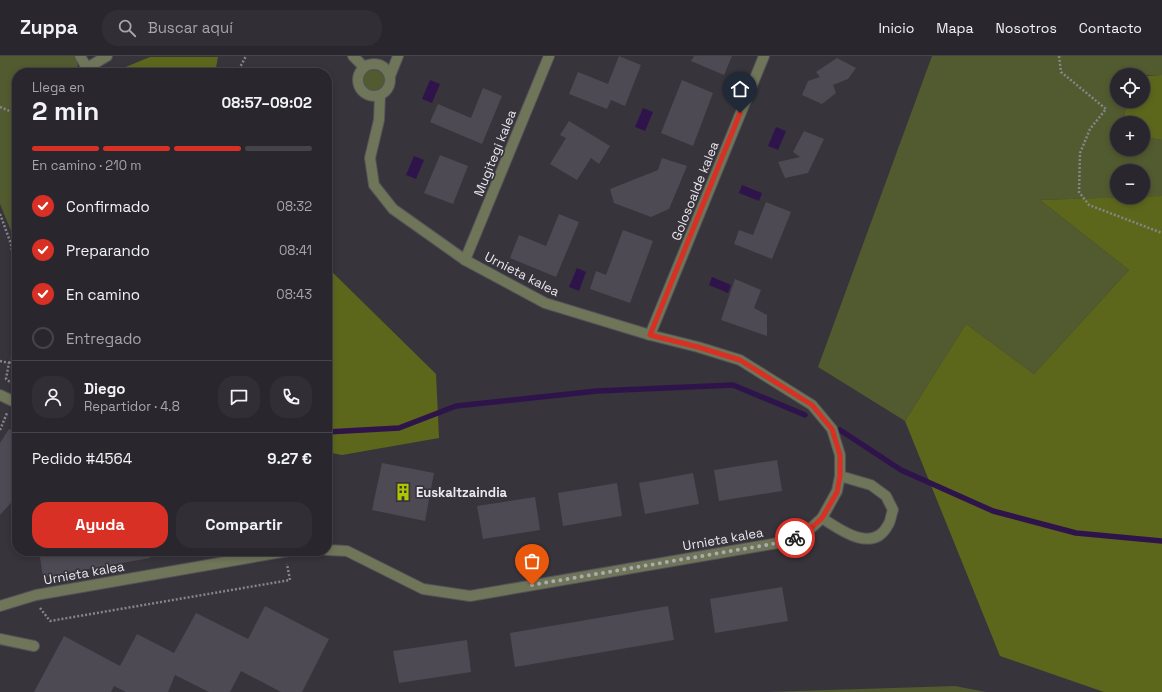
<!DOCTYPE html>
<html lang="es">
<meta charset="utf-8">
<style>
body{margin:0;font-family:"Space Grotesk",sans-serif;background:#312f35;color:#f1f3f6;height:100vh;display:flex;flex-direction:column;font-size:15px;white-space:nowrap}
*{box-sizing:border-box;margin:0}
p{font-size:13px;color:#a5a5aa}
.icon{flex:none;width:22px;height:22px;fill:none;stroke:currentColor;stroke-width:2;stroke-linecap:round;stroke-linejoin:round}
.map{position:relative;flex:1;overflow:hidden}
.side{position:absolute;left:12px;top:12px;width:320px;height:488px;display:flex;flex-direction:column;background:#29272d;border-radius:16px;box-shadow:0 2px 6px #0003,0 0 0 1px #454449}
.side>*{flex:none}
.tools{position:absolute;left:1110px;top:12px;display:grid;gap:8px}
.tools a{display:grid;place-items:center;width:40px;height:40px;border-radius:50%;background:#29272d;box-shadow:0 2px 6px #0003,0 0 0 1px #454449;font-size:20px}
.pin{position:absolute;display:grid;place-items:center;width:34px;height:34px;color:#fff;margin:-41px -17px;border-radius:50% 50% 50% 0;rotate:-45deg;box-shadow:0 0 4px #0007}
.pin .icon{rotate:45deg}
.courier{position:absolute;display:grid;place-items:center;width:40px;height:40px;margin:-20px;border:3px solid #d93025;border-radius:50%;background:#fff;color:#222;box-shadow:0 1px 5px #0007}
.head em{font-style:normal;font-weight:600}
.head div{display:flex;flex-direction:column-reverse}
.head{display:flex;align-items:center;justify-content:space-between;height:68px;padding:0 20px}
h1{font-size:26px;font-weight:600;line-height:30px}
.bar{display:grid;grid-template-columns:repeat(4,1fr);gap:6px 4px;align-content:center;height:48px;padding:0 20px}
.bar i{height:5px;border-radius:3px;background:#454449}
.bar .selected{background:#d93025}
.bar p{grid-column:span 4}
.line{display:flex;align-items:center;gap:10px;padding:0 20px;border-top:1px solid #454449}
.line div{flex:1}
.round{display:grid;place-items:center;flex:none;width:42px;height:42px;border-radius:16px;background:#312f35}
ol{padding:0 20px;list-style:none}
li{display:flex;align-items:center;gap:12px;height:44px}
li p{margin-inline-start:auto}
li .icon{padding:4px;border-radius:50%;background:#d93025;color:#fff;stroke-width:4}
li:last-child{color:#a5a5aa}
li i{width:22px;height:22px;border:2px solid #454449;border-radius:50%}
.cta{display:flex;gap:8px;margin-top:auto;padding:8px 20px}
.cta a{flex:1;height:46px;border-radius:16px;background:#d93025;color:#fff;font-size:16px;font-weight:600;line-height:46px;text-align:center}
.cta a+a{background:#312f35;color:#f1f3f6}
header{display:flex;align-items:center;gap:24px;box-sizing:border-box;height:56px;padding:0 20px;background:#29272d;border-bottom:1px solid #454449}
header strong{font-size:19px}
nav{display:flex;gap:22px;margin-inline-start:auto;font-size:14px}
.search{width:280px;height:36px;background:#312f35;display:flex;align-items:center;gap:10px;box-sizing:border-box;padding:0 14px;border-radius:16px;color:#a5a5aa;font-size:15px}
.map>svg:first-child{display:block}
.green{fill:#525a2f}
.forest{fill:#5d671c}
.water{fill:#2f144b}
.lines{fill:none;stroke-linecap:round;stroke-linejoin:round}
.stream{stroke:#2f144b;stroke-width:5.5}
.building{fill:#4d4a53}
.minor-casing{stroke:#545159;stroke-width:12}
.path{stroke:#87848c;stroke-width:2.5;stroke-dasharray:2 2;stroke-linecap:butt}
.minor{stroke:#6f7558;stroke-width:10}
.done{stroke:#acaab0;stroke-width:4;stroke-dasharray:0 7.2}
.route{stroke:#d93025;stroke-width:5}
.labels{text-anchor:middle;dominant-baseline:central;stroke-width:3.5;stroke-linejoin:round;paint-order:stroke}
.street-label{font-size:13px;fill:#ebe9ef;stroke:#37343c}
.poi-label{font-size:13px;font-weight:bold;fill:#ebe9ef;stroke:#37343c;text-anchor:start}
</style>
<header>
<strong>Zuppa</strong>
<div class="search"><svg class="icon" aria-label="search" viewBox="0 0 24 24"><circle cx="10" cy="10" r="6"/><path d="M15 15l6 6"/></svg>Buscar aquí</div>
<nav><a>Inicio</a><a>Mapa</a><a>Nosotros</a><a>Contacto</a></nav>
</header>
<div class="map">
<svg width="1162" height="636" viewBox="0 0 1162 636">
<rect width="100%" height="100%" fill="#37343c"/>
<g class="green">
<path d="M0 0H77L78 14 74 17H17V205L13 180 0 148Z"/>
<path d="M932 0H1162V19H1117V45H1126L1124 67H1117V93H1143V81L1162 84V140L1143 141V115H1117V141H1138L1040 144 1129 214 1034 318 966 268 905 365 818 311Z"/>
<circle cx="374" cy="25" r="11"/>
<path d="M17 282V324L11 322Z"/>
<path d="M955 630 986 636H766Z"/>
</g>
<g class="forest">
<path d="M150 1H218L215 17H111Z"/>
<path d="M1162 19V84L1143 81V67H1124L1126 45H1143V20Z"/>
<path d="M1162 140V636H1104L1000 600 905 365 966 268 1034 318 1129 214 1040 144Z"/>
<path d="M327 211 436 318 439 382 342 399 327 396Z"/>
</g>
<g class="water">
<path d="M430 24 440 28 432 47 422 43Z"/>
<path d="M643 52 653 56 645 75 635 71Z"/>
<path d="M776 71 786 75 778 94 768 90Z"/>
<path d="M414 100 424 104 416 123 406 119Z"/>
<path d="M742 129 762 137 759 145 739 137Z"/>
<path d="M577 212 586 216 579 235 569 231Z"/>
<path d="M712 221 731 229 728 237 709 229Z"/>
</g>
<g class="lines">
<g class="stream">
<path d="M840 374 901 414 993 455 1076 477 1162 485"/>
<path d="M327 376 399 372 456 350 597 335 733 329 805 359"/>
</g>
</g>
<g class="building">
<path d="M619 0 641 9 625 50 611 44 607 53 569 38 578 16 608 28Z"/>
<path d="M694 0H732L724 19 691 5Z"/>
<path d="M837 2 856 12 848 23 833 29 836 37 822 48 802 39 808 25 820 21 816 16Z"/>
<path d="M682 24 713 37 693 90 661 77Z"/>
<path d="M483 32 502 40 482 88 430 66 438 48 471 62Z"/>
<path d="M569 65 610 90 599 108 591 102 577 124 550 108 566 82 560 79Z"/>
<path d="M804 75 824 83 808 117 785 122 778 106 800 101 793 96Z"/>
<path d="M440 99 468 110 453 148 424 137Z"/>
<path d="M662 102 687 110 669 153 651 161 614 147 610 133 658 114Z"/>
<path d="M766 146 791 156 772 203 734 188 739 174 753 179Z"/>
<path d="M559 158 579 166 556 221 510 202 519 179 546 190Z"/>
<path d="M623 174 653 185 630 247 590 233 596 215 606 219Z"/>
<path d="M735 223 761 234 754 252 767 259V280L721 264Z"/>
<path d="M9 373 17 377V440L0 459V387Z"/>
<path d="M777 404 782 435 719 445 714 414Z"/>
<path d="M382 407 434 417 425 465 372 454Z"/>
<path d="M693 417 699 448 645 458 639 427Z"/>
<path d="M617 427 622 460 563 470 558 437Z"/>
<path d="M535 441 540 474 483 483 477 450Z"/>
<path d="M39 495H149L150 502 43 521Z"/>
<path d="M175 495H195V496L175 499Z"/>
<path d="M782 531 788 565 715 577 710 543Z"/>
<path d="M265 550 329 583 302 636H281L241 615 230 636H209L175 619 168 636H126L114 630 111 636H34L64 580 120 610 137 578 174 597 196 557 248 583Z"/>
<path d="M668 550 674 584 515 611 510 577Z"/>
<path d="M467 584 471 616 399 627 393 595Z"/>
</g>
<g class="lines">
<g class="minor-casing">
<g id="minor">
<path d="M80 0 87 12"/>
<path d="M353 0 364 11"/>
<circle cx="374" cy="24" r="16"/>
<path d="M81 17 87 12 107 0"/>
<path d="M390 20 398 0"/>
<path d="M465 204 549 0"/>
<path d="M650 279 764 0"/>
<path d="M0 339 17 347"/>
<path d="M822 462C840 474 873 498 888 469 891 465 891 458 893 454L886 440 871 429 840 420"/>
<path d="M327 494 347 495 423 533 470 540 778 487 794 482 808 475 822 462 837 435 840 420V399L832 373 812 349 740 304 698 291 650 279 545 247 465 204 393 153 374 129 370 102 379 64 380 39"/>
<path d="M0 550 36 539 288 495"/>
<path d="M0 583 34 590"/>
</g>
</g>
<g class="path">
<path d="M1059 0 1061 16 1106 53 1090 73 1080 97 1079 136 1089 149 1162 177"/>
<path d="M237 17 246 0"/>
<path d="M0 51 17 58"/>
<path d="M0 158 11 188 17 229"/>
<path d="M0 305 9 307 6 323 13 328"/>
<path d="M9 307 12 304 17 263"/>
<path d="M13 331 17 325"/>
<path d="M0 374 7 357"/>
<path d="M40 552 50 565 290 524 287 508"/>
</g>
<use href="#minor" class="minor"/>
</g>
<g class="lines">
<path class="done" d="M532 529 778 487 795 482"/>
<path class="route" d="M740 57 650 279 698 291 740 304 812 349 832 373 840 399V420L837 436 822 462 808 475 795 482"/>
</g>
<defs>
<g id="building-bare" transform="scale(1.38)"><path d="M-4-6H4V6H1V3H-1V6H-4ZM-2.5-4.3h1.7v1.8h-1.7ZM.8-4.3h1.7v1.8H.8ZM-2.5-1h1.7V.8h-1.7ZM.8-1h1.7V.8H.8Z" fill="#b0c501" stroke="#37343c" stroke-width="2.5" paint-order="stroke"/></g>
</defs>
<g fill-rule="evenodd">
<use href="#building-bare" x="403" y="436"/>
</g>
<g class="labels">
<g class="street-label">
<text transform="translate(495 97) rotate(-68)">Mugitegi kalea</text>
<text transform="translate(695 135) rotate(-68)">Golosoalde kalea</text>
<text transform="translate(522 218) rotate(27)">Urnieta kalea</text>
<text transform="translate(723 483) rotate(-10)">Urnieta kalea</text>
<text transform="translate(84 517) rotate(-10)">Urnieta kalea</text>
</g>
<g class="poi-label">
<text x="416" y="436">Euskaltzaindia</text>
</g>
</g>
</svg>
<div class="tools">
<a><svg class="icon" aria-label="locate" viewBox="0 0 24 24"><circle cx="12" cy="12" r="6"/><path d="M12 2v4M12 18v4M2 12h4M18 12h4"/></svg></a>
<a>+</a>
<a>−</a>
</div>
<div class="pin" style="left:532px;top:529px;background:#ea580c"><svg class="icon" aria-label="bag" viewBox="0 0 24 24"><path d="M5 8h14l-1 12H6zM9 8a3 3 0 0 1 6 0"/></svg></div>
<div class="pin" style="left:740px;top:57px;background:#1f2937"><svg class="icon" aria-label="home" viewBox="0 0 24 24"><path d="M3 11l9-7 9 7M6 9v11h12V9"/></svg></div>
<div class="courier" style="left:795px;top:482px"><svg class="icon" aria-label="bike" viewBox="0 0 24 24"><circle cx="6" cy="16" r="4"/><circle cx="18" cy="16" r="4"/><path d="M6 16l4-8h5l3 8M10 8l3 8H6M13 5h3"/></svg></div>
<section class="side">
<div class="head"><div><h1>2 min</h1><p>Llega en</p></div><em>08:57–09:02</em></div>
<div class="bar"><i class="selected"></i><i class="selected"></i><i class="selected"></i><i></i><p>En camino · 210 m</p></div>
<ol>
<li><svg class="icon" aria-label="check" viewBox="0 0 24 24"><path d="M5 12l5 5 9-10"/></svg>Confirmado<p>08:32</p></li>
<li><svg class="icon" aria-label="check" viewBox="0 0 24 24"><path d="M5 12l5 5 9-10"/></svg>Preparando<p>08:41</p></li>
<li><svg class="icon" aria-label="check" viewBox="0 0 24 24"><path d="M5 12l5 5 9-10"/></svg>En camino<p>08:43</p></li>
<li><i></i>Entregado</li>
</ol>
<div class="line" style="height:72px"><a class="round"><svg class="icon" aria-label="person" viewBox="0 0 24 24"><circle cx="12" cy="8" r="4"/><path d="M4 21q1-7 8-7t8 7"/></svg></a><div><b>Diego</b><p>Repartidor · 4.8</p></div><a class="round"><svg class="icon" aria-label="chat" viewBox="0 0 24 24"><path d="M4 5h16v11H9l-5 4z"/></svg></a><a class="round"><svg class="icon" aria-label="phone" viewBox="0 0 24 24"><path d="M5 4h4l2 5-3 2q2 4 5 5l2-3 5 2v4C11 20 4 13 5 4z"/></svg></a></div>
<div class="line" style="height:52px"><div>Pedido #4564</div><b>9.27 €</b></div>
<div class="cta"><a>Ayuda</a><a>Compartir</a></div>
</section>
</div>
